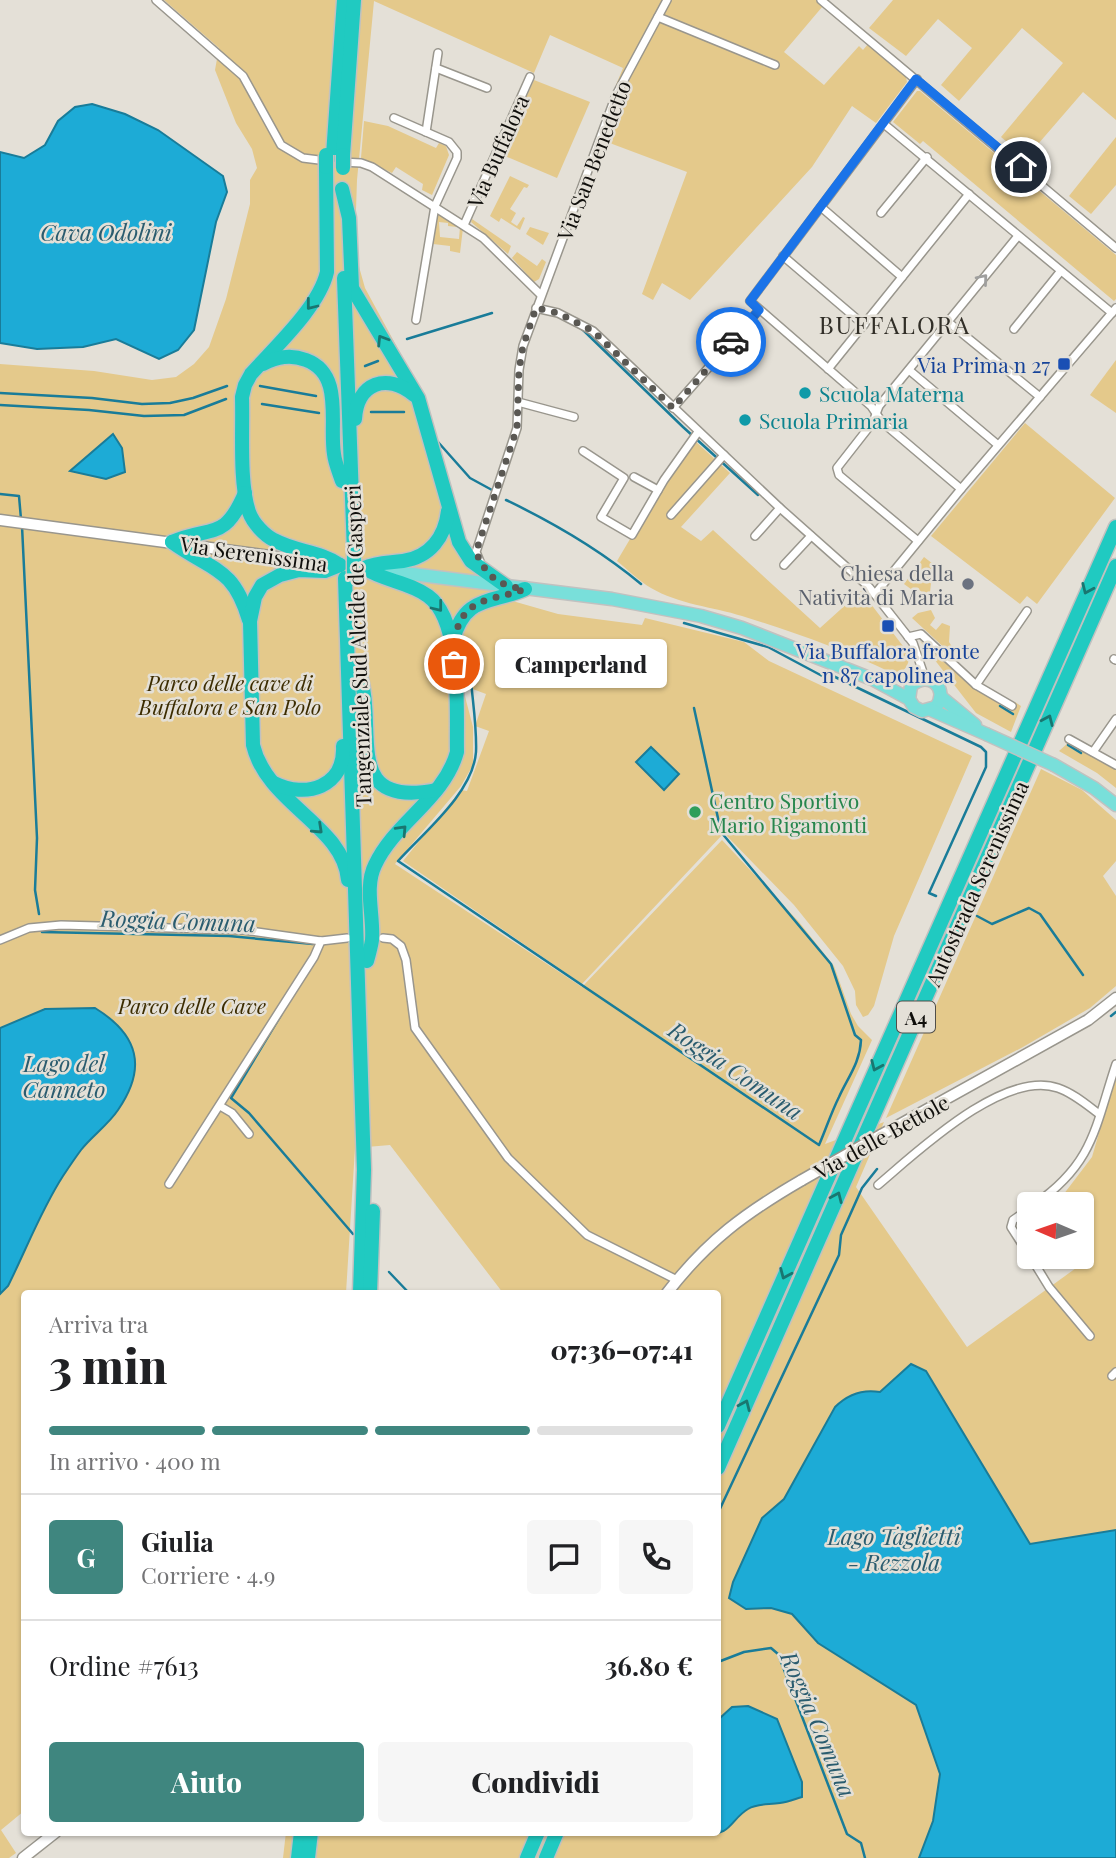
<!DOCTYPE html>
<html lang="it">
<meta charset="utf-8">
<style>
body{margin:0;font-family:"Playfair Display",serif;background:#f6f6f6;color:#202124;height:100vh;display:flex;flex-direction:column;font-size:26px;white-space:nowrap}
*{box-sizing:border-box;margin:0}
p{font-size:23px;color:#757577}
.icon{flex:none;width:38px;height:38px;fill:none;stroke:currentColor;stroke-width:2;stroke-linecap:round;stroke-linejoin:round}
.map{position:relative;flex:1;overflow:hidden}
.sheet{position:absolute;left:21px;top:1290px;width:700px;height:546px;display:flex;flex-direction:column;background:#fff;border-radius:7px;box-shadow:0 2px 5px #0004}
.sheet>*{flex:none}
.needle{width:46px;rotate:272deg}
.controls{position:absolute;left:1017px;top:1192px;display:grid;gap:14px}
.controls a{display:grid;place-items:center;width:77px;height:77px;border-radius:7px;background:#fff;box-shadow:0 2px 5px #0004;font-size:35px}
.pin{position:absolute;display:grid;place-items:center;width:60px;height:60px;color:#fff;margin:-30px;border:4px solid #fff;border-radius:50%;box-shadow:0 2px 7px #0007}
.courier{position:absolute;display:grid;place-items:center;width:70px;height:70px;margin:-35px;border:5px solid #1a73e8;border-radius:50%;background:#fff;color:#222;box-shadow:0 2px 9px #0007}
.bubble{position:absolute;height:49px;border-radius:7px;background:#fff;box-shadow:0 2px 5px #0004;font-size:23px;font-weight:800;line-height:49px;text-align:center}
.head em{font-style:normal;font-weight:800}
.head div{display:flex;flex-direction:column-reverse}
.head{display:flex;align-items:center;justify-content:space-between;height:119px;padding:0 28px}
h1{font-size:46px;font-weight:800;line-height:52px}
.bar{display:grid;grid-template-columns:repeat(4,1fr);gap:10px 7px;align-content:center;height:84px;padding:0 28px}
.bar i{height:9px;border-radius:5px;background:#e0e0e0}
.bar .selected{background:#3f867f}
.bar p{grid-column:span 4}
.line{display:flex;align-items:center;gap:18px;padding:0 28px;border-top:2px solid #e0e0e0}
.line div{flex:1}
.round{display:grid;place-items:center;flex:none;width:74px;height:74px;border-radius:7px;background:#f6f6f6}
.button{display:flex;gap:14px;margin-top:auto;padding:14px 28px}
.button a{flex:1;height:80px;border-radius:7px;background:#3f867f;color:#fff;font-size:28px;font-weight:800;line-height:80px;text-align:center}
.button a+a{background:#f6f6f6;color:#202124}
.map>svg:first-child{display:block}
.green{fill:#e4c98b}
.water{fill:#1dabd6;stroke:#197c99;stroke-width:2}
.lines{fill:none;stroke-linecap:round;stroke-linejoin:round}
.stream{stroke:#197c99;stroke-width:2.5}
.street-casing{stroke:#99968d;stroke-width:10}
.secondary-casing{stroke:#99968d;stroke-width:13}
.primary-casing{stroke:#c1c1c0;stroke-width:15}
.highway-casing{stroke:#c1c1c0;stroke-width:17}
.street{stroke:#fff;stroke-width:7}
.secondary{stroke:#fff;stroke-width:10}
.primary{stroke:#79dfda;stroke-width:12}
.highway{stroke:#20cac1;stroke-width:14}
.secondary-bridge-casing{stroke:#99968d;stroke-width:13;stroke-linecap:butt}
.primary-bridge-casing{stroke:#c1c1c0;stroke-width:15;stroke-linecap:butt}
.highway-bridge-casing{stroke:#c1c1c0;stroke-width:17;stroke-linecap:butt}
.secondary-bridge{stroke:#fff;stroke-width:10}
.primary-bridge{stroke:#79dfda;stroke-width:12}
.highway-bridge{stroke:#20cac1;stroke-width:14}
.oneway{stroke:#9f9f9e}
.oneway2{stroke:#197670}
.done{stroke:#5a5853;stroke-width:7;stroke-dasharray:0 12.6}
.route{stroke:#1a73e8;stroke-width:9}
.transit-dot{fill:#1a4fb4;stroke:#e4e0d7;stroke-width:2.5}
.culture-dot{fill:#0f9aa8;stroke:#e4e0d7;stroke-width:2.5}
.worship-dot{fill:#6b7280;stroke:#e4e0d7;stroke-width:2.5}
.leisure-dot{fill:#2e9e5b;stroke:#e4e0d7;stroke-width:2.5}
.labels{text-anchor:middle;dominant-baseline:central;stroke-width:5;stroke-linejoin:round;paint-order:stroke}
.shield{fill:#e4e0d7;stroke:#504e49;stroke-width:2}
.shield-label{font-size:19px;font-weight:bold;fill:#100f0c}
.street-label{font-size:21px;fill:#100f0c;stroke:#e4e0d7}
.transit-label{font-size:21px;fill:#164399;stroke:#e4e0d7;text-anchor:end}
.culture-label{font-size:21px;fill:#0d838f;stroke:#e4e0d7;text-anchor:start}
.worship-label{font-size:21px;fill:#5b616d;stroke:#e4e0d7;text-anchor:end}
.park-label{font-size:21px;font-style:italic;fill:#3c2c00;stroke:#e4e0d7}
.leisure-label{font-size:21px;fill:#27864d;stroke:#e4e0d7;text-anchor:start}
.water-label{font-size:23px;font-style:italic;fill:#2a5c6f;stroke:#e4e0d7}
.quarter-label{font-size:24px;letter-spacing:2px;fill:#312e27;stroke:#e4e0d7}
</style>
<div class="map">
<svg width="1116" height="1858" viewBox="0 0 1116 1858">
<rect width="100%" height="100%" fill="#e4e0d7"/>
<g class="green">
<path d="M164 0H828L784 52 824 85 859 46 863 50 868 44 906 77 907 82 876 123 852 106 812 167 690 300 662 283 653 300 642 294 687 172 607 142 626 90 616 85 623 68 550 35 534 73 374 1 357 180 356 210 358 263 365 288 423 395 460 529 466 542 504 591C485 593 471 598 459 614L460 671 459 633 464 619 480 606 494 602 509 600 558 614 642 625 645 618 744 642 769 661 972 756 894 936 874 1006 868 1015 863 1017 856 1005 855 991 843 966 794 905 724 833 582 984 403 861 461 790 467 791 489 731 475 726 486 694 462 685 473 727V765L461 786 395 864 582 987 722 840 799 922 834 966 851 1014 858 1026 872 1040 825 1144 884 1122 856 1187 967 1347 1094 1255 1082 1237V1204L1057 1203 1092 1157 1116 1074V1858H283L286 1832H718V1293H503L390 1145 355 1148 346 1293H24V1811L1 1830 16 1853 9 1858H0V364L94 371 152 380 176 377 194 364 209 347 226 299 250 204V180L257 168 252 149 236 123 215 70 219 48Z"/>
<path d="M893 0H1116V120L1083 92 1026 158 1001 137 1063 63 1022 28 959 101 941 85 972 48 938 19 906 56 869 28Z"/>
<path d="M534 80 590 102 557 178 500 154Z"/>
<path d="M917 91H920L1116 255V299L1114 301 923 141 920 144 893 122Z"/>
<path d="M364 121 388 126 436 148 439 143 446 146 449 155 432 195 422 190 423 184 396 167 392 173 361 158Z"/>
<path d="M1116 137V185L1091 214 1069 196Z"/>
<path d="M510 176 529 185 527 188 524 187 510 209 516 213 511 222 517 226 523 217 525 218 520 230 501 218 499 222 490 216Z"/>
<path d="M437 214 457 225V227L448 226V223L439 222 440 237 459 239 460 227 463 228 460 253 450 251V246L433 244Z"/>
<path d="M472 219 511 246 508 254 471 222Z"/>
<path d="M530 227 549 233 543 245 526 234Z"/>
<path d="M517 252 537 266 542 259 546 262 539 279 534 282 512 258Z"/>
<path d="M1116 360V413L1090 395Z"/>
<path d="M1025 423 1115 498 1037 604 1027 596 1020 604 931 536Z"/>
<path d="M695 441 730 473 681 527 701 541 713 530 820 628 861 591 909 654C910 664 904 675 892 673 844 650 794 632 742 616 713 607 678 604 651 588 639 581 628 570 617 561L665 480Z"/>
<path d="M924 557 937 567 928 580 931 583 929 602 914 604 922 592 918 589 915 592 904 584Z"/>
<path d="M931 610 935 618 930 625 936 630 942 623 950 626 949 642 954 650 949 652 912 618 918 613Z"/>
<path d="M920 641 974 688 1011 711 1015 702 1021 706 1011 732 976 713Z"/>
<path d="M1068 743 1116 770V788L1097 773 1059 751Z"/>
<path d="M1041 769 1082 790 1116 820V861L1103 876 1116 896V986L1090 1008 1023 1047 886 1118Z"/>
</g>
<g class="water">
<path d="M92 104 125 114 158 130 223 176 227 192 216 222 194 330 178 350 159 359 116 339 83 347 37 349 0 343V152L24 158 45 145 58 121 75 107Z"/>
<path d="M113 434 122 448 125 472 106 479 70 471Z"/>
<path d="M651 747 679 774 664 790 636 762Z"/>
<path d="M95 1008C139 1035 147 1068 118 1110 108 1125 92 1136 81 1150 75 1158 69 1167 63 1176 41 1210 26 1250 8 1286L0 1294V1028L45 1009Z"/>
<path d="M911 1364 926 1371 1030 1544 1116 1530V1858H919L933 1821 940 1774 916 1705 818 1643 792 1614 771 1608 746 1609 729 1598 733 1582 762 1518 784 1499 835 1407C848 1394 863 1389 880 1392Z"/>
<path d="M748 1706 777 1719 802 1782V1797C795 1799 788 1802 780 1803 769 1805 758 1803 748 1809 732 1818 729 1838 708 1832H718L720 1718 732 1707Z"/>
</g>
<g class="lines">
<g class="stream">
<path d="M582 329 683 427 758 495"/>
<path d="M407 339 492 313"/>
<path d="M365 366 378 361"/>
<path d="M260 386 316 396"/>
<path d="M0 393 92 398 142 404 170 403 193 398 227 386"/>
<path d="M262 404 319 413"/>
<path d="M0 405 89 410 144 416 184 415 226 399"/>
<path d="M371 412H404"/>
<path d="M438 442 470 478 492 490"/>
<path d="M0 494 19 496 21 519"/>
<path d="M506 500C554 523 599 549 641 584"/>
<path d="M22 526 37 838 35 890 39 914"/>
<path d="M684 623 768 647 826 678 833 676 981 747 986 752V767L929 893 936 896"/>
<path d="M471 681C473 704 477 729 476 752 473 793 424 832 398 861L819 1145C826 1129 831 1113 839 1097 848 1077 860 1063 861 1040L855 1035 831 964 721 832 694 708"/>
<path d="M1000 706 1013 714"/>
<path d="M1068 745 1081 753"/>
<path d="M977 916 992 924 1029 908 1040 914 1083 975"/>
<path d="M42 932 229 936 313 944"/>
<path d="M281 1015 231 1098 249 1113 353 1234"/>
<path d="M1111 1016 1116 1012"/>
<path d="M389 1272 409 1293"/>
<path d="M718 1513 839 1255 841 1235 862 1188 877 1169"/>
<path d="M718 1662 744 1652 771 1648 778 1654 847 1834 861 1843 865 1858"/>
</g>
<g class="street-casing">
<g id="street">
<path d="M156 0 243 76 281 145 303 158 327 161"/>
<path d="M821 0 1116 248"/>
<path d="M658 17 775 65"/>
<path d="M436 68 487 88"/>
<path d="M917 79 750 301 871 406 882 422 961 489"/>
<path d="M394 118 449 142 457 152V158L435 206 416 320"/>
<path d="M884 124 1112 313"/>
<path d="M426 132 438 53"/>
<path d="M342 162 361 163 372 167 483 238 541 295"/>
<path d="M821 207 902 277"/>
<path d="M881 213 927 157"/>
<path d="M464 225 530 77"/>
<path d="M783 256 864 325"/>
<path d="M536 308 558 313 593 331 780 508 869 587 913 643 925 678"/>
<path d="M947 321 1040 397"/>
<path d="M1014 329 1060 272"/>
<path d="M828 369 969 194"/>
<path d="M909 370 998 445"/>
<path d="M518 402 574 417"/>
<path d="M673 408 759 310"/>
<path d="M583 451 624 478 601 517 632 535 664 480 698 432"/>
<path d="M634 477 658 490"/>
<path d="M671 515 724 455"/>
<path d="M755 536 780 508"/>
<path d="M918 541 839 475 837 468 873 422 879 406 1018 236"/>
<path d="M481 564 476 552 517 428 519 370 523 346 616 95 667 0"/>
<path d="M784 565 811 536"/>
<path d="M875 594 961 489 1116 308"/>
<path d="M908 637 921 634 976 685 1012 706"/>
<path d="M1114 659 1116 660"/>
<path d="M976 685 1027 611"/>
<path d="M1069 739 1116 765"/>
<path d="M1093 752 1116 719"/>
<path d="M383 938 392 939 401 946 406 960 415 1028 508 1158 587 1235 677 1280"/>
<path d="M0 940 29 928 61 925 244 930 321 941 347 938"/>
<path d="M220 1106 232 1113 249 1134"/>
<path d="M169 1184 314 957 321 941"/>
<path d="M878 1185C917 1152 1004 1069 1058 1088 1073 1093 1087 1105 1099 1114"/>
<path d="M1035 1204C1094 1163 1095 1127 1116 1064"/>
<path d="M1029 1209 1013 1220 1011 1227 1029 1255"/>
<path d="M1030 1256 1049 1287 1090 1336"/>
<path d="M1112 1376 1116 1372"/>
</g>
</g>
<g class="secondary-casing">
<g id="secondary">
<path d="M0 520 330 564"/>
<path d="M881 1135 1088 1020 1116 998"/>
<path d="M667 1293C707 1241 745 1213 802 1180"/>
<path d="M23 1858 56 1832"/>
</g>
</g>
<g class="primary-casing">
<g id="primary">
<path d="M372 569 612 599 701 616 742 628 872 679 909 699 914 707 922 711 936 707C950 688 928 669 911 686L909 699"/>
<path d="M941 697 975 725"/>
<path d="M931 710 986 734"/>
<path d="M1054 765 1094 788 1116 805"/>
</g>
</g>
<g class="highway-casing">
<g id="highway">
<path d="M333 155 344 0"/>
<path d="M343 155 354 0"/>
<path d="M326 167 327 272C319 307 275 347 251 374L245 385 242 397C243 430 239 483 249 512 253 523 264 535 274 540 296 552 319 551 340 565"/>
<path d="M342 189 349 218 352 288 418 398 459 542 471 561 506 586"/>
<path d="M344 278 354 553"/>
<path d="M263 364C277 357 290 354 306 360 344 374 329 423 334 454 335 463 339 472 342 481"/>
<path d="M355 419C357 383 387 372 414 395"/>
<path d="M172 542C212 571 233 566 249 620"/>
<path d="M172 542C212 525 224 542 245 493"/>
<path d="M340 565 325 571 299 570 280 575 262 585 255 597 250 621 253 745C267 804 344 826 348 880"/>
<path d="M364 568C384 581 409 582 428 596 463 621 456 712 457 752 444 799 395 822 375 865 364 887 374 916 372 940 371 947 369 954 367 961"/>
<path d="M364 568C377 562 388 563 403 561 430 557 445 537 448 511"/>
<path d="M345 578 364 1170 360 1293"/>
<path d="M453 640C465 595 491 604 525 589"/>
<path d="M358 670C380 726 338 809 436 790"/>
<path d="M274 783C306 799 345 787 343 746"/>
<path d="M370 1293 373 1211"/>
<path d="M718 1426 1116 527"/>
<path d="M718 1468 1116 566"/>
<path d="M298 1858 301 1832"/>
<path d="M308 1858 311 1832"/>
<path d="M527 1858 538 1832"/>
<path d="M546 1858 557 1832"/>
</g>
</g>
<use href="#street" class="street"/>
<use href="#secondary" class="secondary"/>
<use href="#primary" class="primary"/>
<use href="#highway" class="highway"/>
<g class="secondary-bridge-casing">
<path id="secondary-bridge" d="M802 1180 881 1135"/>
</g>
<g class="primary-bridge-casing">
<path id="primary-bridge" d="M986 734 1054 765"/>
</g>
<g class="highway-bridge-casing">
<g id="highway-bridge">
<path d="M326 167V155"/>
<path d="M343 168V155"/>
<path d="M354 553V579"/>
</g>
</g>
<use href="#secondary-bridge" class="secondary-bridge"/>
<use href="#primary-bridge" class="primary-bridge"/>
<use href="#highway-bridge" class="highway-bridge"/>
</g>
<defs><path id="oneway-chevron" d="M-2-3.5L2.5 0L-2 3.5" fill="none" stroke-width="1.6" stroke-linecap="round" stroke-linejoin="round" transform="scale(1.75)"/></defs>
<use class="oneway" href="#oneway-chevron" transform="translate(983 279) rotate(-50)"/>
<g class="oneway2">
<use href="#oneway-chevron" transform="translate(311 305) rotate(128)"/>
<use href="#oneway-chevron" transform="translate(382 340) rotate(-122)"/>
<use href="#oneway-chevron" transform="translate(1087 589) rotate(114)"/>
<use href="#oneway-chevron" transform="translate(438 607) rotate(52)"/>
<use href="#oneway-chevron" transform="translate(1048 720) rotate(-66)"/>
<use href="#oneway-chevron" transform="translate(318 829) rotate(43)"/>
<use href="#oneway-chevron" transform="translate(402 830) rotate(-47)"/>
<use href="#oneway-chevron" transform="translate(876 1066) rotate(114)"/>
<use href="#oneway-chevron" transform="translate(837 1197) rotate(-66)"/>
<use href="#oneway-chevron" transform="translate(785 1274) rotate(113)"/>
<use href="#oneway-chevron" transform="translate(745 1405) rotate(-66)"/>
</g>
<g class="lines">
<path class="done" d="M454 664C453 637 456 609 487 600 500 595 512 595 524 589 498 585 487 577 476 552L517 428 519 370 523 346 536 308 558 313 593 331 673 408 731 342"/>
<path class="route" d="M731 342 759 310 750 301 916 79 1021 167"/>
</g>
<g class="transit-dot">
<rect x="1057" y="357" width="14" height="14" rx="3.5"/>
<rect x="881" y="619" width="14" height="14" rx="3.5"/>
</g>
<g class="culture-dot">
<circle cx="805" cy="393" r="7"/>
<circle cx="745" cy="420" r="7"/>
</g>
<circle class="worship-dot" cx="968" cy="584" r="7"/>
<circle class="leisure-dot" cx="695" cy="812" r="7"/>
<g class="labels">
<rect class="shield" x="897" y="1001.5" width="38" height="31" rx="5"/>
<g class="shield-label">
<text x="916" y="1017">A4</text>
</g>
<g class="street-label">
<text transform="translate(497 151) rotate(-66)">Via Buffalora</text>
<text transform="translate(593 160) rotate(-69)">Via San Benedetto</text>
<text transform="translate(254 553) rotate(8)">Via Serenissima</text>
<text transform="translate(357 646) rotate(-92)">Tangenziale Sud Alcide de Gasperi</text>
<text transform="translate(976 883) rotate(-66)">Autostrada Serenissima</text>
<text transform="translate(881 1136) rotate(-29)">Via delle Bettole</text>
</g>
<g class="transit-label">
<text x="1050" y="364">Via Prima n 27</text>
<text x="888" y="650" text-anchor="middle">Via Buffalora fronte<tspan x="888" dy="24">n 87 capolinea</tspan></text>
</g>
<g class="culture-label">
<text x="819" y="393">Scuola Materna</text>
<text x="759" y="420">Scuola Primaria</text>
</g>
<g class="worship-label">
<text x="954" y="572">Chiesa della<tspan x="954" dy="24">Natività di Maria</tspan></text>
</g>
<g class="park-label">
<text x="230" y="682">Parco delle cave di<tspan x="230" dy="24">Buffalora e San Polo</tspan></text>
<text x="192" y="1005">Parco delle Cave</text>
</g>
<g class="leisure-label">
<text x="709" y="800">Centro Sportivo<tspan x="709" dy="24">Mario Rigamonti</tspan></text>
</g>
<g class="water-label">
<text x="106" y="231">Cava Odolini</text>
<text transform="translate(178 920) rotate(2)">Roggia Comuna</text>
<text x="64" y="1062">Lago del<tspan x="64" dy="26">Canneto</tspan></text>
<text transform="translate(736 1070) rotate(34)">Roggia Comuna</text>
<text x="894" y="1535">Lago Taglietti<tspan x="894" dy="26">- Rezzola</tspan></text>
<text transform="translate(819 1724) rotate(67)">Roggia Comuna</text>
</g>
<g class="quarter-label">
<text x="895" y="324">BUFFALORA</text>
</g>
</g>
</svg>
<div class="controls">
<a><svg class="needle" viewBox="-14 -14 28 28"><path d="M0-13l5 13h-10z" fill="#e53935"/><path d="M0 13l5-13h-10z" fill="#757577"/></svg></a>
</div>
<div class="pin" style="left:454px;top:664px;background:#ea580c"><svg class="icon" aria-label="bag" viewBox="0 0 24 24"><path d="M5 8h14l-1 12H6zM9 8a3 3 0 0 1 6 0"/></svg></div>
<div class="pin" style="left:1021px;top:167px;background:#1f2937"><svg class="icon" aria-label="home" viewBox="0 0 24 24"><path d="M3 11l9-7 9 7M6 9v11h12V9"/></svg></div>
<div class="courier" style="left:731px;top:342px"><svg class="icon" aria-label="car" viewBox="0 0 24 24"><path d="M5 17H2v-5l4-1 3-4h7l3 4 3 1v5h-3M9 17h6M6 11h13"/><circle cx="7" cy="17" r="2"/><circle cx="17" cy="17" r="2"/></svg></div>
<div class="bubble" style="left:495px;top:639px;width:172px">Camperland</div>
<section class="sheet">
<div class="head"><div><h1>3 min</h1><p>Arriva tra</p></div><em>07:36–07:41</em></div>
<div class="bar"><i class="selected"></i><i class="selected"></i><i class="selected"></i><i></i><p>In arrivo · 400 m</p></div>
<div class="line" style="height:126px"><b class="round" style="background:#3f867f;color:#fff">G</b><div><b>Giulia</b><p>Corriere · 4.9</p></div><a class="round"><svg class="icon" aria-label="chat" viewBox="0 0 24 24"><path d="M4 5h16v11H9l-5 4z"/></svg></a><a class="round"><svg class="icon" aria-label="phone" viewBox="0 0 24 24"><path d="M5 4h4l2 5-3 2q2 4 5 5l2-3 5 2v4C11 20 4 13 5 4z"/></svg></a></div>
<div class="line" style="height:91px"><div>Ordine #7613</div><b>36.80 €</b></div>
<div class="button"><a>Aiuto</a><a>Condividi</a></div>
</section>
</div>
